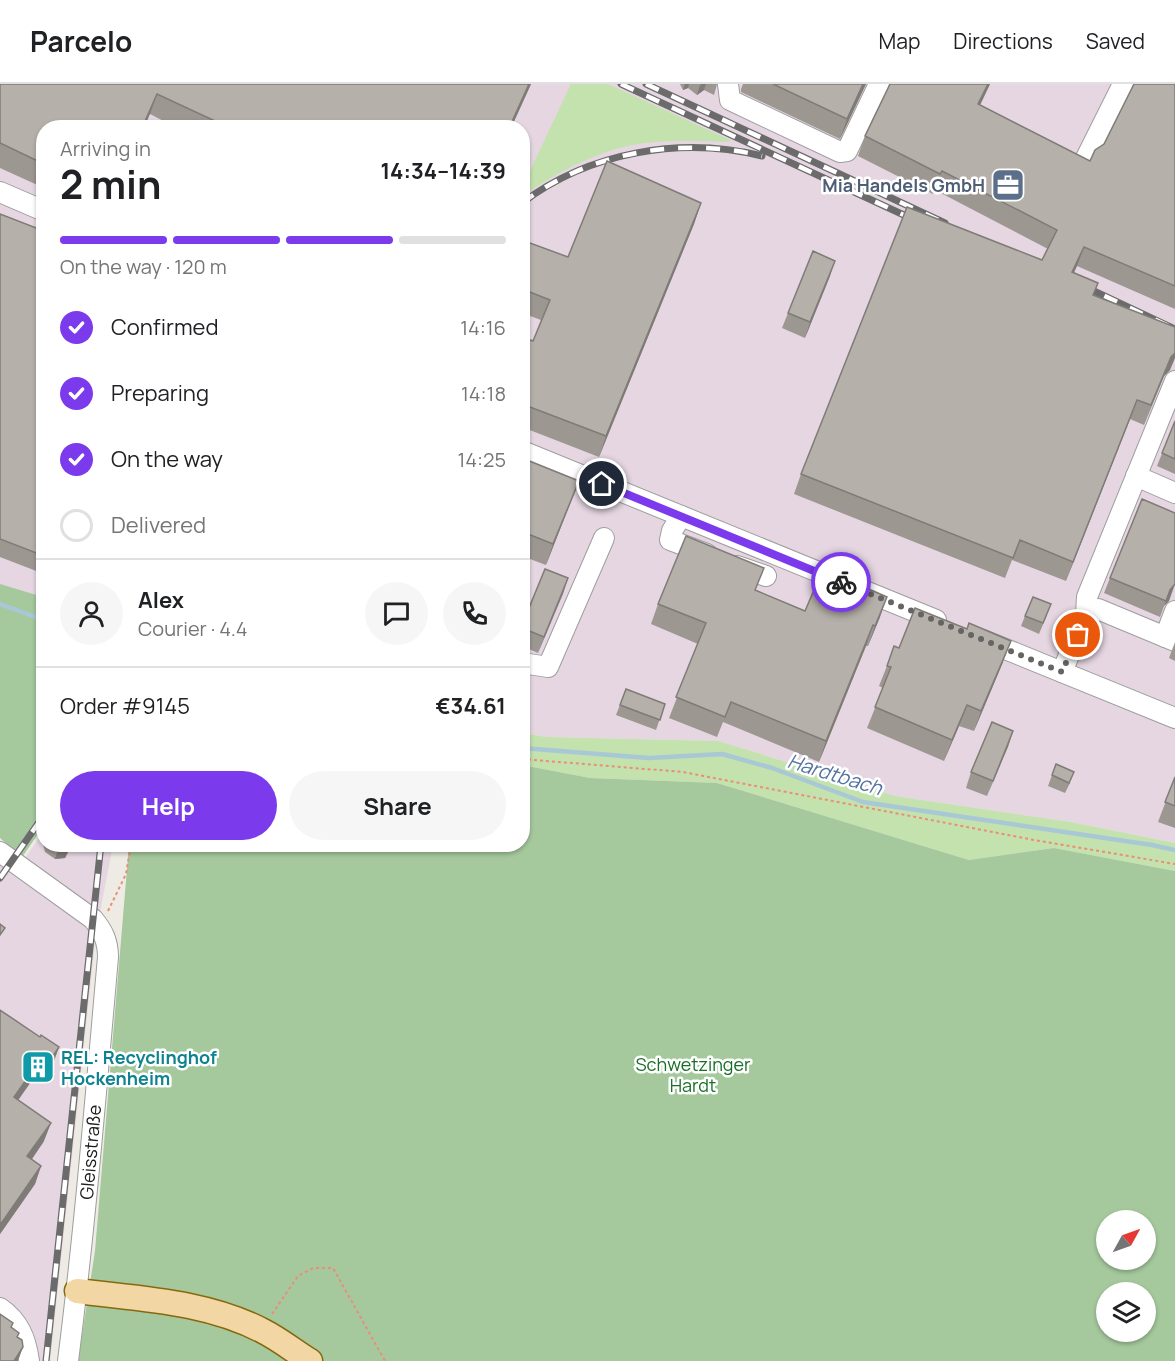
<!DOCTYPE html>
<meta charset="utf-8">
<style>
body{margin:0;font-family:Manrope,sans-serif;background:#f6f6f6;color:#202124;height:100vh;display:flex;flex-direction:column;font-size:22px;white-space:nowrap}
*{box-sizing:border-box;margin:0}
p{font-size:20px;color:#757577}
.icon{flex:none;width:33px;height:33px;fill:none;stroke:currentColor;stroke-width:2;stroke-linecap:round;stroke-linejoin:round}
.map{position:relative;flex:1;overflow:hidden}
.details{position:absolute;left:36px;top:36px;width:494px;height:732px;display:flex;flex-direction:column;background:#fff;border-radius:24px;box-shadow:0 2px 4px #0004}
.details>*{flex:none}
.needle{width:39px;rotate:50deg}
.tools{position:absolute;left:1096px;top:1126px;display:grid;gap:12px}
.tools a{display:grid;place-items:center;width:60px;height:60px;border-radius:50%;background:#fff;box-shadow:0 2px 4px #0004;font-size:30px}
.pin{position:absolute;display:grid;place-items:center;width:51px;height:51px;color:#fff;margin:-26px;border:3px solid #fff;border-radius:50%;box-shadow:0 2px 6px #0007}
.courier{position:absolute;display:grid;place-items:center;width:60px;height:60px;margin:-30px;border:4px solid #7c3aed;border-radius:50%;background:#fff;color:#222;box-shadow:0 2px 8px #0007}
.overview em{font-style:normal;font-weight:700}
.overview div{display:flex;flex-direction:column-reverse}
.overview{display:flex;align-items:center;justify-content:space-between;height:102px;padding:0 24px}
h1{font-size:39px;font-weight:700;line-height:45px}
.bar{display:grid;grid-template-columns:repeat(4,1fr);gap:9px 6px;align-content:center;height:72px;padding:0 24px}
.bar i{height:8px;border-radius:4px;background:#e0e0e0}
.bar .active{background:#7c3aed}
.bar p{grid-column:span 4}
.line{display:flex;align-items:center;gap:15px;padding:0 24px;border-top:2px solid #e0e0e0}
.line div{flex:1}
.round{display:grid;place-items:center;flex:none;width:63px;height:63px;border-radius:32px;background:#f6f6f6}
ol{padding:0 24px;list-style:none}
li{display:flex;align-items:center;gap:18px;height:66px}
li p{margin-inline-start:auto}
li .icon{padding:6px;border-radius:50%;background:#7c3aed;color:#fff;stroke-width:4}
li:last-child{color:#757577}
li i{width:33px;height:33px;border:3px solid #e0e0e0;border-radius:50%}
.action{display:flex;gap:12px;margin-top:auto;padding:12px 24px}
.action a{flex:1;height:69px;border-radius:36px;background:#7c3aed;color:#fff;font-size:24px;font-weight:700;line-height:69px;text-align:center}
.action a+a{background:#f6f6f6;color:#202124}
header{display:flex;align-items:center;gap:36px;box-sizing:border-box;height:84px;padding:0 30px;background:#fff;border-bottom:2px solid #e0e0e0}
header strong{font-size:28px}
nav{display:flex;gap:33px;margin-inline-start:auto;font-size:21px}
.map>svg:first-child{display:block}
.industrial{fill:#e5d6e1}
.grass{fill:#c3e2ae}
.forest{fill:#a5c89d;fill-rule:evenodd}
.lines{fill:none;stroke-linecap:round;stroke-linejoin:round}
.stream{stroke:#a8c8d6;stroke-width:4.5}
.minor-casing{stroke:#9e9e9e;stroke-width:22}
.major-casing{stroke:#86690f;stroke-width:27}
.path{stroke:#eb8d77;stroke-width:2;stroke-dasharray:3 3;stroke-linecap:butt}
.minor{stroke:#fff;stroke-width:20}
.major{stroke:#f2d7a4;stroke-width:24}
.rail-casing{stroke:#6b6b6b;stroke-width:7}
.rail{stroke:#fff;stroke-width:4.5;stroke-dasharray:14;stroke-linecap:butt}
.wall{fill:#9d9792}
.shaded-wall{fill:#7f7b77}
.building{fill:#b6b0aa;stroke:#7f7b77;stroke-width:1.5}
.done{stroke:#666563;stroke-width:6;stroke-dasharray:0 10.8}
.route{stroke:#7c3aed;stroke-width:8}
.labels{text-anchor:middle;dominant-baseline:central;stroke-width:5;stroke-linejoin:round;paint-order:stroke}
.service-label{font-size:18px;font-weight:bold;fill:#4e5e75;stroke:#fff;text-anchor:end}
.culture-label{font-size:18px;font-weight:bold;fill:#0d838f;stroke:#fff;text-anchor:start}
.park-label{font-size:18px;fill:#176f26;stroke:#fff}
.street-label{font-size:18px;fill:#1d1d1d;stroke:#fff}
.water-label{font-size:20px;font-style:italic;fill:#5474a2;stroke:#fff}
</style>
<header>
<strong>Parcelo</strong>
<nav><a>Map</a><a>Directions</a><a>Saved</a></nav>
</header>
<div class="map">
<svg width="1175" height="1277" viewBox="0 0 1175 1277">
<rect width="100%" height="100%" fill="#edebe4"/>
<g class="industrial">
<path d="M0 0H1175V759L1071 738 895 712 719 657 547 653 522 649V44H44L43 533 0 518Z"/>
<path d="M43 748 44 760 113 761 96 849 50 1277H0V779L15 789Z"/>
</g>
<g class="grass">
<path d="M571 0H608L730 56 729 58C701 57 673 56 645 59 602 64 558 88 522 112V104Z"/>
<path d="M522 649 547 653 719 657 895 712 1071 738 1175 759V787L1054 764 969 776 717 699 590 694 522 681Z"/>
</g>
<g class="forest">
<path d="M0 500 43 513V743L22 773 0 754Z"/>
<path d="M522 681 590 694 717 699 969 776 1054 764 1175 787V1277H78L95 1167 129 761 522 760ZM1107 1137H1146V1176H1107ZM1107 1209H1146V1248H1107Z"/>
</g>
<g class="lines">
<g class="stream">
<path d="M0 520 44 536"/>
<path d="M522 664 649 674 722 670 772 684 863 718 1152 761 1175 766"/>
</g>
<g class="minor-casing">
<g id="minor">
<path d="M728 0 730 16 840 68 847 67 879 0"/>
<path d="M1086 74 1123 0"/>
<path d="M0 108 44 127"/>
<path d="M522 367 936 536"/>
<path d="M1136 392 1175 409"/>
<path d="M681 432 672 447 670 456 707 470"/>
<path d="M737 482 766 492"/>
<path d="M1086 530 1087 513 1175 297"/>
<path d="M1165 553 1175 527"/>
<path d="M983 556 1175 634"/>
<path d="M522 579 548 583 604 454"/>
<path d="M1062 588 1086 530 1098 525 1175 557"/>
<path d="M0 768 93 835C103 847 108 857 108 873 96 1008 85 1143 68 1277"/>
<path d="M0 1224C19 1237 26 1255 29 1277"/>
</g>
</g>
<g class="major-casing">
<path id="major" d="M77 1207C139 1215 206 1217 263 1247 279 1255 294 1267 310 1277"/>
</g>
<g class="path">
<path d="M522 675 683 688 1034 756 1175 780"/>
<path d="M108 827 126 790 131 760"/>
<path d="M272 1230 298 1192 313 1184H333L385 1277"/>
</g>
<use href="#minor" class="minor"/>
<use href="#major" class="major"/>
<g class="rail-casing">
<g id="rail">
<path d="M621 0 919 138"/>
<path d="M646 0 945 139"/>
<path d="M522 119C589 68 681 52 762 72"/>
<path d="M1079 200 1175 245"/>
<path d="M0 794 44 731"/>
<path d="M46 1277 101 760"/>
</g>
</g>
<use href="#rail" class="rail"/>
</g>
<g class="wall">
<path d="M0 0H531L511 44H177L150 30 44 44V104L0 84Z"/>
<path d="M680 0H717L714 11 704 6 697 11 688 4 683 6Z"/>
<path d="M743 0H866L840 55 741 8V5Z"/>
<path d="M990 0 980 21 1090 77 1104 60 1175 0V225L1077 182 1074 189 1094 211 1170 286 1164 292 1144 341 1130 335 1066 497 1012 476 1005 494 794 410 801 390 1042 176 1048 165 935 106 933 110 858 72 865 52Z"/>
<path d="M701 119 694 140 599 373 522 343V253L533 257 541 236 522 229V156L568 173Z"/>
<path d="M0 130 44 147V490L0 473Z"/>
<path d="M830 192 805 254 782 244 788 229Z"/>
<path d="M1175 337V390L1157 382Z"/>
<path d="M522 374 579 397 546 481 522 472Z"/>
<path d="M568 494 538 569 522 562V541Z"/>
<path d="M1110 494 1169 517 1164 522 1160 533 1104 509Z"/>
<path d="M756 507 805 527 880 533 868 562H866L819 678 723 638 717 653 669 634 698 560 651 540 658 520Z"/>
<path d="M1047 531 1039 550 1021 542 1025 532Z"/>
<path d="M1175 558V577L1169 574Z"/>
<path d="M899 564 1003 578 974 647 959 642 944 677 867 644 883 604 879 602 887 582Z"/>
<path d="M626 605 665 620 656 646 616 631Z"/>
<path d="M1013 647 987 712 966 704 971 688Z"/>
<path d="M1052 691 1070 699 1065 709 1048 702Z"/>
<path d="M1175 693V744L1158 738Z"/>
<path d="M44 759V760H72L65 774 55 775 45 768 43 760Z"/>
<path d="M0 926 40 953 59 963 52 982 42 997 35 992 18 1016 44 1057 32 1075 41 1082 35 1100 0 1150Z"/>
</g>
<g class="shaded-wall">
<path d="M529 0H531L511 44H509Z"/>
<path d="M685 0H689L688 4 683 6Z"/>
<path d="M702 0H706L704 6 697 11 700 1Z"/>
<path d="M863 0H866L840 55 847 35Z"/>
<path d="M988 0H990L971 40 978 20Z"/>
<path d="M157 10 150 30 144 44H142Z"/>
<path d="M701 119 694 140 599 373 606 352Z"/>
<path d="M1084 163 1077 182 1064 208 1072 188Z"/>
<path d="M835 177 830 192 805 254 810 238Z"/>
<path d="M1175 269V274L1170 286 1164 292 1144 341 1171 273Z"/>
<path d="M1137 316 1130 335 1066 497 1073 478Z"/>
<path d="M579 397 571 417 546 481 553 460Z"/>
<path d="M568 494 563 510 538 569 544 553Z"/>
<path d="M1175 500 1169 517 1164 522 1160 533 1170 506Z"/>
<path d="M887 513 880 533 868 562 875 542Z"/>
<path d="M873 541 866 562 819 678 826 657Z"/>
<path d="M1011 557 1003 578 974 647 981 627Z"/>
<path d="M967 621 959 642 944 677 952 656Z"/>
<path d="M1013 647 1008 663 987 712Z"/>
<path d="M70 760H72L65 774 55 775 58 765Z"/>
<path d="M59 963 52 982 42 997 49 978Z"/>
<path d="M42 973 35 992 7 1032 14 1013Z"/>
<path d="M51 1039 44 1057 21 1091 27 1072Z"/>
<path d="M41 1082 35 1100 0 1150V1141Z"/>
<path d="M23 1263 18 1277H14Z"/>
</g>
<g class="building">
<path d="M0 0H529L509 44H230L157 10 142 44H44V80L0 59Z"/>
<path d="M773 0H863L847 35Z"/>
<path d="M890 0H988L978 20 1090 77 1095 66 1104 60 1134 0H1175V202L1084 163 1072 188 1098 199 1093 211 1175 243V269L1171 273 1151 321 1137 316 1073 478 1020 456 1013 474 801 390 907 123 1042 176 1057 146 942 87 940 90 865 52Z"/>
<path d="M607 77 701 119 606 352 522 320V253L533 257 550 216 522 205V156L568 173Z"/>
<path d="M0 130 44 147V472L0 455Z"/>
<path d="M813 167 835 177 810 238 788 229Z"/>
<path d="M1175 337V375L1162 369Z"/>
<path d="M522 374 579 397 553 460 528 450 527 453 522 451Z"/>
<path d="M1142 415 1175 429V500L1170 506 1166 517 1110 494Z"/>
<path d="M686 452 764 484 755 506 805 527 823 485 887 513 875 542 873 541 826 657 731 618 725 633 676 613 706 539 658 520Z"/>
<path d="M545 485 568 494 544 553 522 544V541Z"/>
<path d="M1033 513 1051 520 1043 539 1025 532Z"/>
<path d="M915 524 967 545 969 539 1011 557 981 627 967 621 952 656 875 623 891 583 887 582 894 562 899 564Z"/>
<path d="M626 605 665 620 660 636 620 621Z"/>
<path d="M992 638 1013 647 993 697 971 688Z"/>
<path d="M1056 680 1074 688 1069 699 1052 691Z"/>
<path d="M1175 693V722L1165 718Z"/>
<path d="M53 760H70L68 763 58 765Z"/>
<path d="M0 840 5 844 0 851Z"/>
<path d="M0 926 40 953 41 951 59 963 49 978 42 973 14 1013 51 1039 27 1072 41 1082 0 1141Z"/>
<path d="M0 1230 13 1239 11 1243 19 1249 17 1253 22 1256 23 1263 14 1277H0Z"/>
</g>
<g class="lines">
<path class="done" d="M841 498 1062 588 1078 551"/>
<path class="route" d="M602 400 841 498"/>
</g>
<defs>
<g id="office-square" transform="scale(1.725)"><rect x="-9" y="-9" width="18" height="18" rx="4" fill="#5c6f8a" stroke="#fff"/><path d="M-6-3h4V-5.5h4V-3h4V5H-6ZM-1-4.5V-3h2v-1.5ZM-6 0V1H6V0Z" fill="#fff"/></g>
<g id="building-square" transform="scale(1.725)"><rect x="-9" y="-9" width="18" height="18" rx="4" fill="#0f9aa8" stroke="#fff"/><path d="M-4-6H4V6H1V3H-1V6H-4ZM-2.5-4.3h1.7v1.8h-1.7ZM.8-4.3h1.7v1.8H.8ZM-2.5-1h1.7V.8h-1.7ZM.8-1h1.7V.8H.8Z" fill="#fff"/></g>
</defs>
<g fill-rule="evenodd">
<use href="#office-square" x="1008" y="101"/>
<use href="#building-square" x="38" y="983"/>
</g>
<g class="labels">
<g class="service-label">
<text x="985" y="101">Mia Handels GmbH</text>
</g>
<g class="culture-label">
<text x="61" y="973">REL: Recyclinghof<tspan x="61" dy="21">Hockenheim</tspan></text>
</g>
<g class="park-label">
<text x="693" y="980">Schwetzinger<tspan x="693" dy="21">Hardt</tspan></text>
</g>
<g class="street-label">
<text transform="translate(90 1068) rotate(-85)">Gleisstraße</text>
</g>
<g class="water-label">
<text transform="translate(835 690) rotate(17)">Hardtbach</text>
</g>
</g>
</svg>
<div class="tools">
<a><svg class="needle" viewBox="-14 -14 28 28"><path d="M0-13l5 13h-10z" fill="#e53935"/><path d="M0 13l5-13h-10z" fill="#757577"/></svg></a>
<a><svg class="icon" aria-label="layers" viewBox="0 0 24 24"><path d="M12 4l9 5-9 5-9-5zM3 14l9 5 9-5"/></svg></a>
</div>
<div class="pin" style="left:1078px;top:551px;background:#ea580c"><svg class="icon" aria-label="bag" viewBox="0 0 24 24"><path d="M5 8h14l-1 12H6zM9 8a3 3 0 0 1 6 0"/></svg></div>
<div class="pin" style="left:602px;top:400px;background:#1f2937"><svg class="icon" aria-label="home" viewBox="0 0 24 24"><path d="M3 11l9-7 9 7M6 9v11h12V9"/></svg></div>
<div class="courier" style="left:841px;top:498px"><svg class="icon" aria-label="bike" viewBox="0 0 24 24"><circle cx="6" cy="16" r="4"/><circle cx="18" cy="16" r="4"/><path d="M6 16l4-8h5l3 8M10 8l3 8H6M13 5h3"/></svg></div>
<section class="details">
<div class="overview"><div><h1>2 min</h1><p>Arriving in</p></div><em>14:34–14:39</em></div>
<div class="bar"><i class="active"></i><i class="active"></i><i class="active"></i><i></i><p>On the way · 120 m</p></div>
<ol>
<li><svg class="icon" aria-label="check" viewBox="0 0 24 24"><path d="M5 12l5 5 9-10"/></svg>Confirmed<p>14:16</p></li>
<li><svg class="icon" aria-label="check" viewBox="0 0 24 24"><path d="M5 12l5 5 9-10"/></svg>Preparing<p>14:18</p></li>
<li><svg class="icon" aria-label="check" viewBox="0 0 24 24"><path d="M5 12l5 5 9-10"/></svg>On the way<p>14:25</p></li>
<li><i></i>Delivered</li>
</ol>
<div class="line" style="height:108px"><a class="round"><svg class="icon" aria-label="person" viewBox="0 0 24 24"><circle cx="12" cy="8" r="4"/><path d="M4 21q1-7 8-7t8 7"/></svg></a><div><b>Alex</b><p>Courier · 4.4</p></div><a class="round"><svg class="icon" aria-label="chat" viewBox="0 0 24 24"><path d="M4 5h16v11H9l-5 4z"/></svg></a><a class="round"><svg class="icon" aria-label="phone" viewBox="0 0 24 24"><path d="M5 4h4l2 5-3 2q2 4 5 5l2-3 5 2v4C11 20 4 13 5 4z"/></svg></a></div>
<div class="line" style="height:78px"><div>Order #9145</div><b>€34.61</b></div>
<div class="action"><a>Help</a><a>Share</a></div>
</section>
</div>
